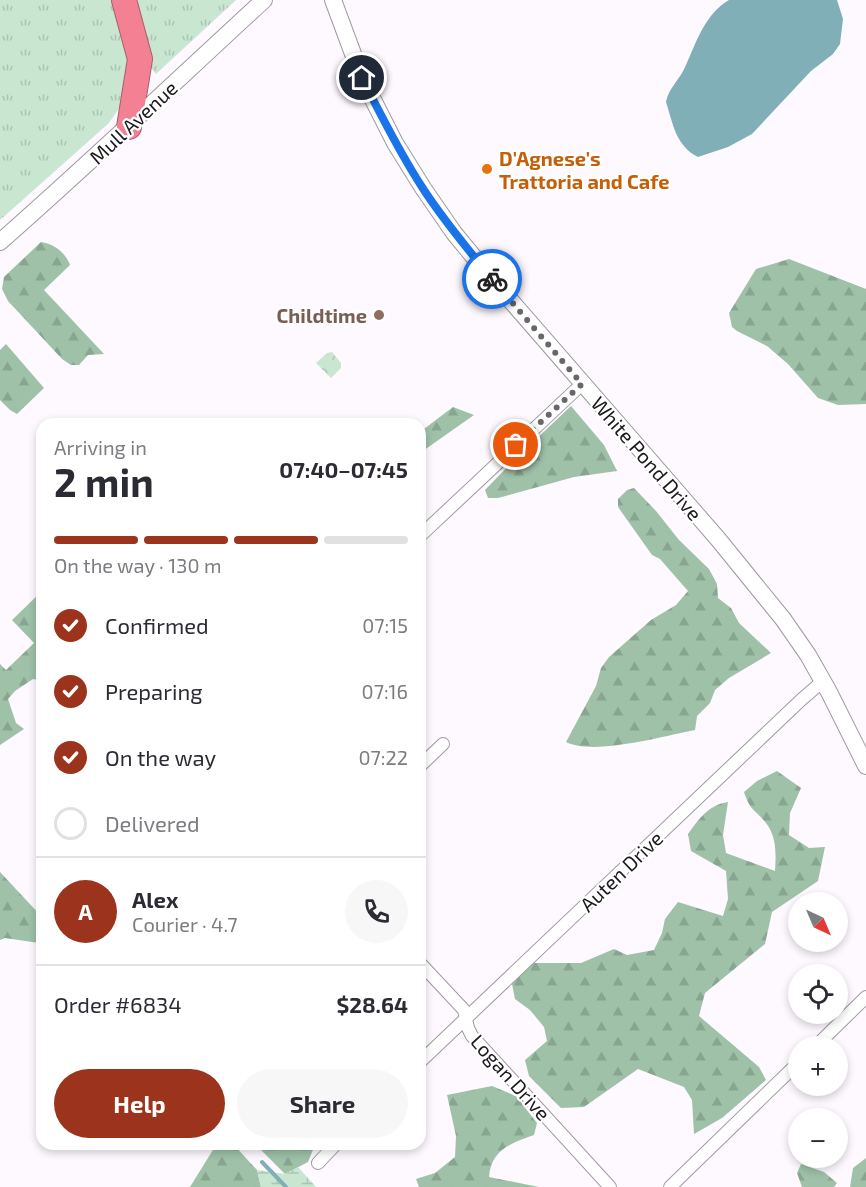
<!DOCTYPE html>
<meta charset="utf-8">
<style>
body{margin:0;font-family:"Exo 2",sans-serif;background:#f7f7f7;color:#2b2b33;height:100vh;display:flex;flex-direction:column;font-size:22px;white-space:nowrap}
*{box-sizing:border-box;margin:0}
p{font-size:20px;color:#7c7c81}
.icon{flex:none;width:33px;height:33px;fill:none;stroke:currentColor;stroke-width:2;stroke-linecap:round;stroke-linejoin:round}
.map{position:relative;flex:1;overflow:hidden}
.sheet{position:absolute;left:36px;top:418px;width:390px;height:732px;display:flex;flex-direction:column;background:#fff;border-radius:18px;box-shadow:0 3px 9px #0003}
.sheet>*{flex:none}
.needle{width:39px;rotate:136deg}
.fabs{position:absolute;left:788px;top:892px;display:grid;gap:12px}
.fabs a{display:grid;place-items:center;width:60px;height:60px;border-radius:50%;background:#fff;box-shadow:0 3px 9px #0003;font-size:30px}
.pin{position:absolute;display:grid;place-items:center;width:51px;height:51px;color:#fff;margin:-26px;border:3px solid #fff;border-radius:50%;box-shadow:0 2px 6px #0007}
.courier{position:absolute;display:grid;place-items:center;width:60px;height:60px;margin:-30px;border:4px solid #1a73e8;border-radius:50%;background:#fff;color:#222;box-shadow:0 2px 8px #0007}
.overview em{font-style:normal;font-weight:700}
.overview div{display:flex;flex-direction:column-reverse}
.overview{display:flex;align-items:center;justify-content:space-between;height:102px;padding:0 18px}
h1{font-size:39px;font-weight:700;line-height:45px}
.bar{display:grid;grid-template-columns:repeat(4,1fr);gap:9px 6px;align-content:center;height:72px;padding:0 18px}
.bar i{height:8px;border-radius:4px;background:#e1e1e2}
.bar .selected{background:#9c331d}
.bar p{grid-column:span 4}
.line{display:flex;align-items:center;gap:15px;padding:0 18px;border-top:2px solid #e1e1e2}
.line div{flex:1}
.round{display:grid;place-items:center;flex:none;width:63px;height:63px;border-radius:32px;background:#f7f7f7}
ol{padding:0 18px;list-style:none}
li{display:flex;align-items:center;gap:18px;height:66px}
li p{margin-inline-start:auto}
li .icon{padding:6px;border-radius:50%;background:#9c331d;color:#fff;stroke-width:4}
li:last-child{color:#7c7c81}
li i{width:33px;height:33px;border:3px solid #e1e1e2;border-radius:50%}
.primary-button{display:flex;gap:12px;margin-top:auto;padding:12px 18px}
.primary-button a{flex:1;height:69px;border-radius:36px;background:#9c331d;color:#fff;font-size:24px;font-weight:700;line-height:69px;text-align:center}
.primary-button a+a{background:#f7f7f7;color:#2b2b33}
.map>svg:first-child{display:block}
.grass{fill:url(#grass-tufts)}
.forest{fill:url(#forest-firs)}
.wetland{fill:url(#wetland-marsh)}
.park{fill:url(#park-crowns)}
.water{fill:#80afb7}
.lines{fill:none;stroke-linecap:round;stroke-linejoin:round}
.stream{stroke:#80afb7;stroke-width:4}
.minor-casing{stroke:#9f99a0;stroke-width:14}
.tertiary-casing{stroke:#9f99a0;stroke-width:18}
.motorway-casing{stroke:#a85c6a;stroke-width:26}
.minor{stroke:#fff;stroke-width:12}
.tertiary{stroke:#fff;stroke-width:16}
.motorway{stroke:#f48094;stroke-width:24}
.done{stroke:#6a676b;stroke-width:6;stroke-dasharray:0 10.8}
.route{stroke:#1a73e8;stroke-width:8}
.food-dot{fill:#e8710a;stroke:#fff;stroke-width:2}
.education-dot{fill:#8d6e63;stroke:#fff;stroke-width:2}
.labels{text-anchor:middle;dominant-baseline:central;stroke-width:4.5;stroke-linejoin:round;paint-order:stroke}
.street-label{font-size:20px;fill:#1b191b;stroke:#fff}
.food-label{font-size:20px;font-weight:bold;fill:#c56008;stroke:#fff;text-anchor:start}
.education-label{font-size:20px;font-weight:bold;fill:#785e54;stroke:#fff;text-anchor:end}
</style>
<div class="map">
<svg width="866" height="1187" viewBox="0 0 866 1187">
<defs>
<pattern id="grass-tufts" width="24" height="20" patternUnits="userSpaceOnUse" patternTransform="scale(1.5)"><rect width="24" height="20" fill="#c9e6d1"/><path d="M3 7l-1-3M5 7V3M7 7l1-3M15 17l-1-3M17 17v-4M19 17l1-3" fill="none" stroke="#acc5b3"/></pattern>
<pattern id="forest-firs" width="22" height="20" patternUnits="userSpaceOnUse" patternTransform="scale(1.5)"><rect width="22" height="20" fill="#9ec1a8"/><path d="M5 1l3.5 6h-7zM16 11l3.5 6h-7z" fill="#88a590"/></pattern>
<pattern id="wetland-marsh" width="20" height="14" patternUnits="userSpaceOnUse" patternTransform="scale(1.5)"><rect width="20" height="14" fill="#c9e6d1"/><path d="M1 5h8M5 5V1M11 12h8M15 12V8" fill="none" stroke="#acc5b3"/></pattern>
<pattern id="park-crowns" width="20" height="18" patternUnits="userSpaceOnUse" patternTransform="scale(1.5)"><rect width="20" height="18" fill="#c9e6d1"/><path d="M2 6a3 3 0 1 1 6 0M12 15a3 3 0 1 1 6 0" fill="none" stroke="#acc5b3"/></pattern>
</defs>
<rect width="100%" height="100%" fill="#fef8ff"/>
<g class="grass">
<path d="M0 0H113L136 65 131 91 109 123 0 220Z"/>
<path d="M130 0H236L156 74 149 65Z"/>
</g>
<g class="forest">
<path d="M41 242C54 244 65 252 70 265L44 290 104 354 88 355 79 365H71L62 359 8 301 2 289 4 277Z"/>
<path d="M789 259 866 289V404L838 405 818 398 788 364 767 346 737 331 732 327 729 313 756 269Z"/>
<path d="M6 344 44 388 17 414 10 410 0 400V350Z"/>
<path d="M571 406 604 445 617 471 574 477 498 498H488L485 490 514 460Z"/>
<path d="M453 407 474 415 420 453V432Z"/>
<path d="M634 488 656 511 679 540 709 569 717 584 718 598 731 608 739 623 771 653 729 678 715 690 710 703 697 716 695 730C663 736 594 756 566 742L596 686 601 668 609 657 651 620 676 605 688 591 660 559 652 555 618 507V499L627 490Z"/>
<path d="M42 591V681L33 679 15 691 8 699 16 723 24 729 0 745V664L6 670 34 643 12 620Z"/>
<path d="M777 771 801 788 790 813 789 835 809 848 825 847 818 881 772 912 765 944 705 993 699 1016 759 1067 766 1080 722 1118 694 1134 692 1100 684 1087 638 1069 584 1107 561 1108 529 1076 525 1060 547 1041 544 1027 530 1010 515 999 512 984 532 963H581L614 949 627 955 654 950 662 933 665 919 678 902 723 916 728 899 726 871 691 851 688 834C699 819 708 805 728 802L723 835 726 853 775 871C776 855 777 837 766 823 755 809 750 811 744 792L757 781Z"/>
<path d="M0 872 42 917V946L39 943 5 938 0 940Z"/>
<path d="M492 1086 516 1096 537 1123 534 1135C511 1143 491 1150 489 1177L539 1187H419L416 1179 435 1173 455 1157 456 1136 447 1095Z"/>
<path d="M216 1145H234L257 1170 261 1187H190Z"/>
<path d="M256 1145H315L308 1162 285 1174Z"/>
<path d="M866 1158V1187H850L853 1168Z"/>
<path d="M801 1164 824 1172 837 1183 834 1187H802L797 1173Z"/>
</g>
<path class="wetland" d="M298 1167 316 1187H261L257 1170 285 1174Z"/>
<path class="park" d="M332 352 341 363V368L331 378 316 363 327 353Z"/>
<path class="water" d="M729 0H837L843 19 840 44 833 54 811 71 752 134 728 147 698 157C676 146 673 124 666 102 668 89 681 78 686 65 697 41 705 14 729 0Z"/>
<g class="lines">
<path class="stream" d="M262 1162 286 1187"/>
<g class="minor-casing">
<g id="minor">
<path d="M420 536 582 384"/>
<path d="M420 766 443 744"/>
<path d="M420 963 464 1010 468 1028 472 1036 610 1187"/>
<path d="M815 1047 866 997"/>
<path d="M420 1062 801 700 823 681"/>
<path d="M318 1163 336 1144"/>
<path d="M670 1187 798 1063"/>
</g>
</g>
<g class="tertiary-casing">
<g id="tertiary">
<path d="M333 0 362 78 395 143 423 188 454 233 492 279 718 539 783 619 808 655 829 692 866 766"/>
<path d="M0 242C90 163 176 81 264 0"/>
</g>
</g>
<g class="motorway-casing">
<path id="motorway" d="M124 0 140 59 129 127"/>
</g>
<use href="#minor" class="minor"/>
<use href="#tertiary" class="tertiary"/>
<use href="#motorway" class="motorway"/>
</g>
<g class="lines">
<path class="done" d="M492 279 582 384 516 445"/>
<path class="route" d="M362 78C381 115 399 152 422 187 443 220 468 249 492 279"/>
</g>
<circle class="food-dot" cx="487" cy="169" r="6"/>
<circle class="education-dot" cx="379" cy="315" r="6"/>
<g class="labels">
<g class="street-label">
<text transform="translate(133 122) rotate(-43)">Mull Avenue</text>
<text transform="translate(647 458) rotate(49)">White Pond Drive</text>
<text transform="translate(621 871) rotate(-44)">Auten Drive</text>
<text transform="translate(511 1077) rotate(48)">Logan Drive</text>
</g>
<g class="food-label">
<text x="499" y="158">D'Agnese's<tspan x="499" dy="23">Trattoria and Cafe</tspan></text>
</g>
<g class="education-label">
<text x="367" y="315">Childtime</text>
</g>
</g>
</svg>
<div class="fabs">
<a><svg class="needle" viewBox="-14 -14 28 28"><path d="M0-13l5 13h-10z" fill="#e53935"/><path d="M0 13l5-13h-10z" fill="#7c7c81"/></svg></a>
<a><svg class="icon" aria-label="locate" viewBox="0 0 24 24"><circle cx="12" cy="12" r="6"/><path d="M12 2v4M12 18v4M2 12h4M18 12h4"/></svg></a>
<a>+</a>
<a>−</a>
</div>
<div class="pin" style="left:516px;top:445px;background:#ea580c"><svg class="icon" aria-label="bag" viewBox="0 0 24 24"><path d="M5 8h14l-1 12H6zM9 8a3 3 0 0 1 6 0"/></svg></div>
<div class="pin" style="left:362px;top:78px;background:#1f2937"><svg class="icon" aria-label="home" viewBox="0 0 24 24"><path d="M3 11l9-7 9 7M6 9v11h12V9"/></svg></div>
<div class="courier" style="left:492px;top:279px"><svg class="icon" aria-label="bike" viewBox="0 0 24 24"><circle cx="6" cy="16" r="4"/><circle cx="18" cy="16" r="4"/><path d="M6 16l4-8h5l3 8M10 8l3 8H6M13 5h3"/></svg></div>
<section class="sheet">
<div class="overview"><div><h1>2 min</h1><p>Arriving in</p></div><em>07:40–07:45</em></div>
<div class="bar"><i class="selected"></i><i class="selected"></i><i class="selected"></i><i></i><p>On the way · 130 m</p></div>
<ol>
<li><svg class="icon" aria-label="check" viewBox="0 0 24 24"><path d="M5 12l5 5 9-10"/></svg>Confirmed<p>07:15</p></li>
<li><svg class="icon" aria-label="check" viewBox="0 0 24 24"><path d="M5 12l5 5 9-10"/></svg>Preparing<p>07:16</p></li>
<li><svg class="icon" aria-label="check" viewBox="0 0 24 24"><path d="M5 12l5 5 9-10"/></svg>On the way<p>07:22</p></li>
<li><i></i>Delivered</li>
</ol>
<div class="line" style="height:108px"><b class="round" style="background:#9c331d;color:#fff">A</b><div><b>Alex</b><p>Courier · 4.7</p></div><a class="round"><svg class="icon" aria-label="phone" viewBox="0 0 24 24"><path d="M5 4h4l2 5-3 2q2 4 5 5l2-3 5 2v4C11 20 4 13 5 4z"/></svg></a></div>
<div class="line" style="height:78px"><div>Order #6834</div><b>$28.64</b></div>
<div class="primary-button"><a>Help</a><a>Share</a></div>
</section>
</div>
